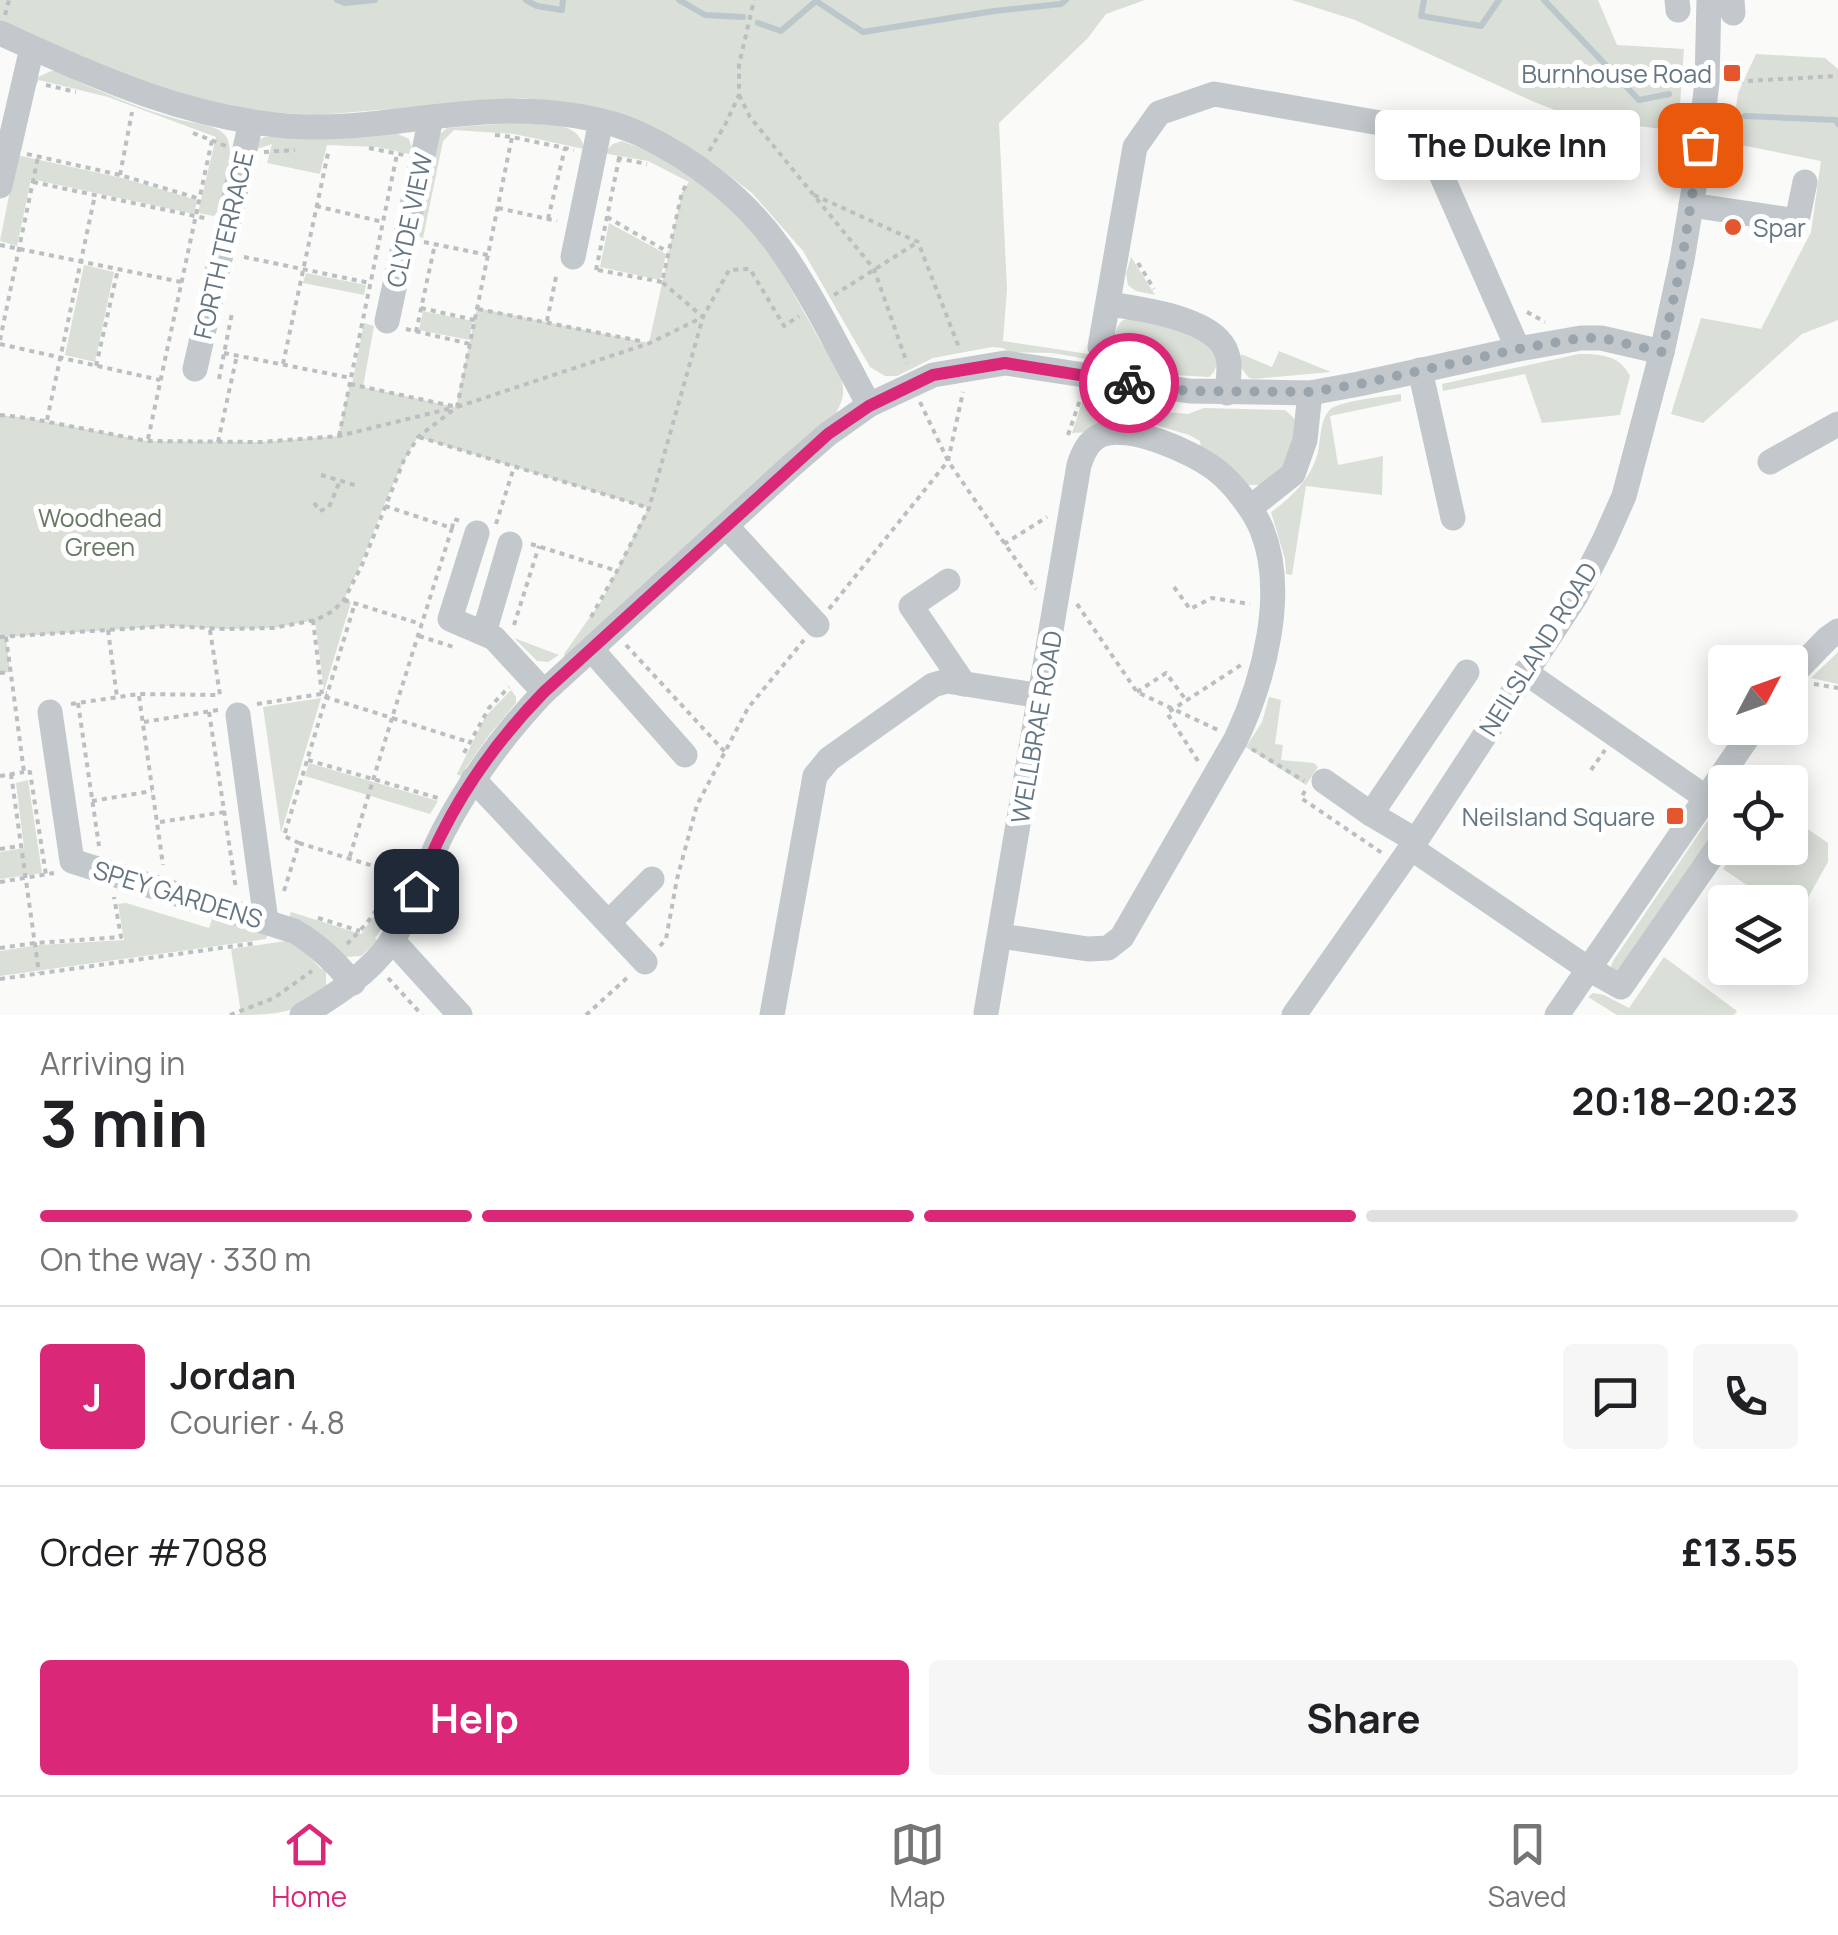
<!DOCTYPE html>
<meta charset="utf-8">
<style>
body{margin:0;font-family:Manrope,sans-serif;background:#f6f6f6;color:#202124;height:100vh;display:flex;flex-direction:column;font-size:38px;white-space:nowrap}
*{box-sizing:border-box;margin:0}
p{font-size:32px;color:#757577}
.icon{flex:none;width:55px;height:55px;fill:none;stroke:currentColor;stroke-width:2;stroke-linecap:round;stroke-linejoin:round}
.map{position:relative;height:1015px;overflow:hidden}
.panel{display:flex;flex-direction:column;background:#fff;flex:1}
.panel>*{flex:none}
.needle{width:65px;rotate:49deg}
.buttons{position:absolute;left:1708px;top:645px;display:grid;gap:20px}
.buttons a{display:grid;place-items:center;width:100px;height:100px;border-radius:10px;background:#fff;box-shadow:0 5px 25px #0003;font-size:50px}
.pin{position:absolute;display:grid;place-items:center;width:85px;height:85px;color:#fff;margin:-42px;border-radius:20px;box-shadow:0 5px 15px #0006}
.courier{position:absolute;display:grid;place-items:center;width:100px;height:100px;margin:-50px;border:8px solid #db2777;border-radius:50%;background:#fff;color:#222;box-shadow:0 2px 12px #0007}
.bubble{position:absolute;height:70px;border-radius:10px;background:#fff;box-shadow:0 5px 25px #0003;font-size:32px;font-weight:700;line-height:70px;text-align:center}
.headline em{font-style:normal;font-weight:700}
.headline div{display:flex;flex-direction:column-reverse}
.headline{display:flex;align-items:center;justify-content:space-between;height:170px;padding:0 40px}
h1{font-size:65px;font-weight:700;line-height:75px}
.bar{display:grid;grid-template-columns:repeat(4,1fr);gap:15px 10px;align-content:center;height:120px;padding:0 40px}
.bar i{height:12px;border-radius:8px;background:#e0e0e0}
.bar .selected{background:#db2777}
.bar p{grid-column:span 4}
.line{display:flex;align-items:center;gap:25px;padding:0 40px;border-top:2px solid #e0e0e0}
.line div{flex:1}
.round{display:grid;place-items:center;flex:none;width:105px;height:105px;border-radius:10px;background:#f6f6f6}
.button{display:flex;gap:20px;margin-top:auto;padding:20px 40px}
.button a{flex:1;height:115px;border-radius:10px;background:#db2777;color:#fff;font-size:40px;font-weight:700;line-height:115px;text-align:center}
.button a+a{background:#f6f6f6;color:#202124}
.tab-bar{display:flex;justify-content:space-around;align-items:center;height:140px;border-top:2px solid #e0e0e0;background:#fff;font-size:28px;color:#757577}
.tab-bar a{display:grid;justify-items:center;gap:5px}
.tab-bar .selected{color:#db2777}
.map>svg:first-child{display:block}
.green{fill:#dadfd7}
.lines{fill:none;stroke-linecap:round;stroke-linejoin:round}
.stream{stroke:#bbc7cb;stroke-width:6}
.path{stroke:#bbbfc2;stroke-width:4;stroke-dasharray:5 5;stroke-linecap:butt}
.minor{stroke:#c3c8cc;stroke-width:25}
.done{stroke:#99a4ac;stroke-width:10;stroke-dasharray:0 18}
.route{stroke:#db2777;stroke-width:12}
.poi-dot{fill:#e4572e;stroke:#fff;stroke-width:4}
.labels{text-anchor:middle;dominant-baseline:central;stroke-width:10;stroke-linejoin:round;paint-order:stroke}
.poi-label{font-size:25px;fill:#657683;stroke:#fff;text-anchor:end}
.street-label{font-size:25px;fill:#657683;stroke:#fff}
.park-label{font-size:25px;fill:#687a64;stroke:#fff}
</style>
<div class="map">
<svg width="1838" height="1015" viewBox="0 0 1838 1015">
<rect width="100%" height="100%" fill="#fafaf8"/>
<g class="green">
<path d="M0 0H1145L1106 14 1087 39 999 123 1007 289 1003 341 1095 355 1097 352 1111 354C1113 345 1114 331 1120 323 1133 307 1192 336 1209 343L1218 361 1214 372 1209 377 1175 375 1053 353 1009 352 1003 348 992 347 933 358 897 376H885L870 367 803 251 752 193 714 164 676 139 631 118 577 104 524 98 318 115 235 110 166 91 0 22Z"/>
<path d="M1292 0H1598L1617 45 1684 49 1678 131 1630 125 1607 131 1532 101 1355 20Z"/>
<path d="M1756 54 1825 58 1838 69V320L1802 334 1703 423 1671 414 1701 318 1761 329 1811 232 1821 161 1731 143 1738 93Z"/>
<path d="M51 71H57C96 90 139 109 181 120 195 124 215 124 225 135 237 148 225 205 214 216L198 213 216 137 108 97 39 80 35 86 21 151 18 150 36 78Z"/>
<path d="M509 123C532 123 581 118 584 149L514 134 454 130 443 141 423 238 415 236 439 135 447 128Z"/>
<path d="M396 133 409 139 414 155 377 147 327 145 320 174 267 163 272 144 248 152 257 140 265 137Z"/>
<path d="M622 141C661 155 698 176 728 205 768 243 792 291 819 339 827 353 841 371 843 387 844 398 840 407 834 416L565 657 564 654 602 600 648 508 418 437C386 487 372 546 344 599L351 602 324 691 315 620 273 628 226 629 169 626 6 637 10 672 0 673V415L28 418 147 441 261 442 338 436 350 384H352L364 323 374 326 363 387 456 407 477 308 649 343 682 192 689 182 648 161 603 153 613 144Z"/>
<path d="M17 155 122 178 197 200 194 214 31 179 17 246 0 241Z"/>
<path d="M609 223 666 254 660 280 600 267Z"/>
<path d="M1131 257 1155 295 1136 291 1128 285 1126 274Z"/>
<path d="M84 265 114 272 95 362 65 355Z"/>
<path d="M306 273 366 285 364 295 303 283Z"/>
<path d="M423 311 473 321 469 340 419 330Z"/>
<path d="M1279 351 1331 372 1254 379 1249 378 1239 365 1241 354 1272 367Z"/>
<path d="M1579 354C1600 354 1620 355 1630 376L1620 415 1542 423 1525 374 1443 391 1442 384Z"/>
<path d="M1086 390 1118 396 1130 407 1166 412 1188 414 1204 408 1285 410 1294 418 1297 425 1289 461 1263 485H1246L1201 448 1200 441 1189 435 1149 423 1143 429 1072 433Z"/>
<path d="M1401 394V401L1330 416 1338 465 1383 456 1382 495 1306 486 1292 575 1286 574 1285 559 1271 512C1290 499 1308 481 1316 459 1322 444 1318 418 1332 408 1342 401 1386 396 1401 394Z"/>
<path d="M514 638 559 655 548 662 537 661Z"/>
<path d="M1838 652V684L1811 678Z"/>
<path d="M511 690 516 697V703L490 734 460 776 457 774 485 717Z"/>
<path d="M1269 697 1281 700 1275 744 1283 745 1281 760 1314 763 1318 767 1306 785 1246 747 1262 722Z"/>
<path d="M321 698 281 833 263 707Z"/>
<path d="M309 763 438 801 430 814 305 776Z"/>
<path d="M28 780 42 873 0 879V852L24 848 16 783Z"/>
<path d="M1713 816 1720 820 1722 829 1625 972H1614L1611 966 1613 961 1706 823Z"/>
<path d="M1790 817 1828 843V862L1796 919 1790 915V902H1772L1723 869 1738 848H1790Z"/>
<path d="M410 867 414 870 386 930 382 928 375 938 377 941 361 956 345 957 289 918 291 912 361 934Z"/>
<path d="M126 903 209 928 214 914 269 931 266 939 0 976V951L39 945 124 940 118 904Z"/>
<path d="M286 941 305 952 321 969 326 967V988C303 1014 268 1015 237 1015L241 1013 231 949Z"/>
<path d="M1664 957 1737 1011 1734 1015H1617L1588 997 1593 993 1604 995 1629 1008Z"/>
</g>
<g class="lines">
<g class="stream">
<path d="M337 0 345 3 375 0"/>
<path d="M526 0 537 6 562 10 563 0"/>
<path d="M679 0 705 15 743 17"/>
<path d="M1424 0 1421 16 1481 26 1499 0"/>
<path d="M1544 0 1639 100 1669 94"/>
<path d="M758 23 781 31 816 1 863 32 994 11 1061 4 1066 0"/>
<path d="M1745 116 1836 120 1838 124"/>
</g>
<g class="path">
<path d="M5 15 9 0"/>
<path d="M1728 82 1838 76"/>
<path d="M46 85 76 92"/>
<path d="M739 95 750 117 874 269 907 363"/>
<path d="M193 133 226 146"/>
<path d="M495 135 512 137 574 150"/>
<path d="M369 148 404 155"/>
<path d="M709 151 725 125 739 95V65L754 0"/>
<path d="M264 152 295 150"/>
<path d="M27 154 120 175 197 198"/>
<path d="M617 158 647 164"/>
<path d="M120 175 132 112"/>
<path d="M33 182 209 219"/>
<path d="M814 195 918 242 960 350"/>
<path d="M316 206 383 222"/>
<path d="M498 208 557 221"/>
<path d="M607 217 668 252"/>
<path d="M548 219 565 148"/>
<path d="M424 242 488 255"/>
<path d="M0 245 181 282"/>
<path d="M244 257 370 283"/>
<path d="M1138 263 1154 289"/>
<path d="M596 270 619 159"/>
<path d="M598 270 662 282"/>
<path d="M834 295 918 242"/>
<path d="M421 308 475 320"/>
<path d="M478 309 645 342"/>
<path d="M1527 312 1545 322"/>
<path d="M547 321 557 272"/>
<path d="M406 329 470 344"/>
<path d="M416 332 435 244"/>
<path d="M0 340 38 157"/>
<path d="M0 344 160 380"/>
<path d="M224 353 351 378"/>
<path d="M283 364 329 149"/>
<path d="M96 366 118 269"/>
<path d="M219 379 232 313"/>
<path d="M350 384 457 407 650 343 703 317 662 282 682 192 687 184"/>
<path d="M920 402 948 461 1036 589"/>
<path d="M0 415 28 418 147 441 261 442 339 436 452 408"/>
<path d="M47 420 95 195"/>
<path d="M1068 435 1081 397"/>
<path d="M339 436 397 154"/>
<path d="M419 437 649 508"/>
<path d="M148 439 212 140"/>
<path d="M218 442 237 355"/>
<path d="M321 475 358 486"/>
<path d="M314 503 320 511 329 507 340 481"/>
<path d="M385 506 452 528 454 519 460 521"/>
<path d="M496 524 514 467"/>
<path d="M452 528 392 718 469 742"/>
<path d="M531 544 617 571"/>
<path d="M1004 544 1047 517"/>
<path d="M1174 587 1190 609 1212 598 1250 604"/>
<path d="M344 600 421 624"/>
<path d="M1077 604 1137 692 1218 730"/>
<path d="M829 609 948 461 963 392"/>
<path d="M591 617 617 571 649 508 703 317 729 270 750 269 784 326 799 316"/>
<path d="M313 620 322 694"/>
<path d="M514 625 539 546"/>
<path d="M108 630 117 697"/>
<path d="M210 630 220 695"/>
<path d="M419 636 457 648"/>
<path d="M0 637 169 626 226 629 273 628 316 620 333 611 344 600 362 565 404 460 418 437 457 407 512 137"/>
<path d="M6 637 24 772H30L46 875"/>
<path d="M626 645 725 752"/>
<path d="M0 673 10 672"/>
<path d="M1814 684 1838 688"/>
<path d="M1137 692 1166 673 1186 700"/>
<path d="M139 696 163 865"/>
<path d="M325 697 392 718 349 859"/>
<path d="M78 703 99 846"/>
<path d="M71 704 139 694 220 695"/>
<path d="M257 704 327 693"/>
<path d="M209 712 236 889"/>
<path d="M144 722 218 710"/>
<path d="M1252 749 1304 781"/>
<path d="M464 753 489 708 509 687"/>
<path d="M308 760 438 798"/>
<path d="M1198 761 1167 713 1241 665"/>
<path d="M1591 770 1605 750"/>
<path d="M11 774 39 973"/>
<path d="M0 776 24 772"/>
<path d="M1305 791 1301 798 1382 853"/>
<path d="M92 801 152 791"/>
<path d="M160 822 225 812"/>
<path d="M299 843 399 874"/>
<path d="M0 849 20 846"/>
<path d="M0 882 54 873"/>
<path d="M284 891 299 843 284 836 355 603"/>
<path d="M318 918 360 931"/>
<path d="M347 944 367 923 394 885"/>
<path d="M660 946 666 939 677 879 697 805 748 708 804 640"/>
<path d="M0 948 35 943 121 937 114 897"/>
<path d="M388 978 422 1015"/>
<path d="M0 979 256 943"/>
<path d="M230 1015 274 998 312 971"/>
<path d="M586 1015 628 977"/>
</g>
<g class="minor">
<path d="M1677 0 1678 10"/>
<path d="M1732 0 1733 13"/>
<path d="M0 33C96 76 181 117 287 126 363 132 438 111 513 111 554 111 603 117 640 134 694 159 745 199 779 247 814 297 840 352 869 405"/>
<path d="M0 186 32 48"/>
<path d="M1691 205 1797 221 1805 182"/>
<path d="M573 257 601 121"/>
<path d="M1109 304C1140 309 1217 318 1227 354 1231 365 1228 381 1227 393"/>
<path d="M387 321 431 118"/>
<path d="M1100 347 1135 147 1159 113 1214 94 1403 127 1433 156 1518 349"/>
<path d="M195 369 251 122"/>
<path d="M1420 370 1453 518"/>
<path d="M1770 462 1838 424"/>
<path d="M1251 507 1293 474 1305 440 1310 393"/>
<path d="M727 527 817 625"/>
<path d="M477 533 450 619 494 638 544 692"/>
<path d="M948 581 911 606 964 684"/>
<path d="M484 633 510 544"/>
<path d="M591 649 685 755"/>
<path d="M1525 672 1725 811"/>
<path d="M1790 677 1828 638 1838 631"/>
<path d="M50 712 72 861 294 931C318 945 335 962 353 983"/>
<path d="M238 715 266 921"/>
<path d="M473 779 645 962"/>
<path d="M1324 781 1371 814 1415 840"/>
<path d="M1371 814 1467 672"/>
<path d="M1411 848 1587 968 1621 987 1725 837"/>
<path d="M609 922 652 879"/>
<path d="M392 940 460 1015"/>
<path d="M986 1013 1079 465C1083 453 1088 441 1101 435 1128 423 1193 452 1216 470 1233 483 1254 510 1262 530 1287 593 1264 680 1236 739L1122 937 1108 948 1088 949 1001 936"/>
<path d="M302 1015C336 995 368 974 391 942 414 908 425 866 444 830 471 779 504 734 544 692L791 466 828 434 869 405 933 375 1005 363 1189 391 1310 393 1359 384 1518 349 1581 338H1601L1662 352"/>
<path d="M772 1015 815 776 829 759 933 685 947 681 1041 696"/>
<path d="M1294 1015 1411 848 1576 596 1604 541 1624 496 1662 352 1682 260 1696 176 1707 82 1709 0"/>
<path d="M1557 1015 1754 728"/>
</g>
</g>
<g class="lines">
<path class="done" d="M1129 383 1189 391 1310 392 1360 384 1518 349 1581 338H1602L1662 352 1682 260 1700 145"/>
<path class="route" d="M416 891C425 872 432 852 442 833 468 781 503 734 544 692L828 434 869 406 933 375 1005 363 1129 383"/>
</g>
<g class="poi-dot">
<rect x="1722" y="63" width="20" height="20" rx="5"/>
<circle cx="1733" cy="227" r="10"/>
<rect x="1665" y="806" width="20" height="20" rx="5"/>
</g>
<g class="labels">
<g class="poi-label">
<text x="1712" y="73">Burnhouse Road</text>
<text x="1753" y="227" text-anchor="start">Spar</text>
<text x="1655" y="816">Neilsland Square</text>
</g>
<g class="street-label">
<text transform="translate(409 220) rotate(-78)">CLYDE VIEW</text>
<text transform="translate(223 245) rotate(-77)">FORTH TERRACE</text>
<text transform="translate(1538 649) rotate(-58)">NEILSLAND ROAD</text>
<text transform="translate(1036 727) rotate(-80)">WELLBRAE ROAD</text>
<text transform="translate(178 894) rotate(17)">SPEY GARDENS</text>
</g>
<g class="park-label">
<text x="100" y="517">Woodhead<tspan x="100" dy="29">Green</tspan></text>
</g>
</g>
</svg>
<div class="buttons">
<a><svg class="needle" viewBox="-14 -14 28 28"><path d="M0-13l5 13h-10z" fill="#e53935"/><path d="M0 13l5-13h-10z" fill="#757577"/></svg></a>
<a><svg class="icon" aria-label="locate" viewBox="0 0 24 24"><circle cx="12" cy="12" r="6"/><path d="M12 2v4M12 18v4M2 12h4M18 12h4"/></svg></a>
<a><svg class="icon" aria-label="layers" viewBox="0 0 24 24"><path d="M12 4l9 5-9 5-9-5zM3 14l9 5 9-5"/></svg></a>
</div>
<div class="pin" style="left:1700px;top:145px;background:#ea580c"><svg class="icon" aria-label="bag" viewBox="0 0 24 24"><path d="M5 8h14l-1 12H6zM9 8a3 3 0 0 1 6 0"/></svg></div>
<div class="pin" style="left:416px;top:891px;background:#1f2937"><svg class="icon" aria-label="home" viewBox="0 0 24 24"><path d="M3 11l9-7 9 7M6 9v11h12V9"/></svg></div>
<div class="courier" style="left:1129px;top:383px"><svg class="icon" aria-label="bike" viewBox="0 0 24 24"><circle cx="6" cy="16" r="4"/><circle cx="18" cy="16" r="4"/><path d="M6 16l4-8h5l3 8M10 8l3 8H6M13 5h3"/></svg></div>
<div class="bubble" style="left:1375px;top:110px;width:265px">The Duke Inn</div>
</div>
<section class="panel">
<div class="headline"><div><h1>3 min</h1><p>Arriving in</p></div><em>20:18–20:23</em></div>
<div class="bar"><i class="selected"></i><i class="selected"></i><i class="selected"></i><i></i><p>On the way · 330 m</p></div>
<div class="line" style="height:180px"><b class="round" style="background:#db2777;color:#fff">J</b><div><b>Jordan</b><p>Courier · 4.8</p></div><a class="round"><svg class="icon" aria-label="chat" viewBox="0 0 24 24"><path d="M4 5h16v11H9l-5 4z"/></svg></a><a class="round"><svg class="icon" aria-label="phone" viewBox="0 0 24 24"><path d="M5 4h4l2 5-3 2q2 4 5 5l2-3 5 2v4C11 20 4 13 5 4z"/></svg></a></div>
<div class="line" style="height:130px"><div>Order #7088</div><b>£13.55</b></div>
<div class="button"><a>Help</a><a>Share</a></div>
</section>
<nav class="tab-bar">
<a class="selected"><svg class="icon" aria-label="home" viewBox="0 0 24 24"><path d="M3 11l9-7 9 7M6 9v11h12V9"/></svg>Home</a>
<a><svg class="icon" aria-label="map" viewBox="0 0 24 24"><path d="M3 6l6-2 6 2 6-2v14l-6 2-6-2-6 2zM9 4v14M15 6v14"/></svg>Map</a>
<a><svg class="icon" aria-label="saved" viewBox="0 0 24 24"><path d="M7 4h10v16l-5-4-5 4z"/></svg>Saved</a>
</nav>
